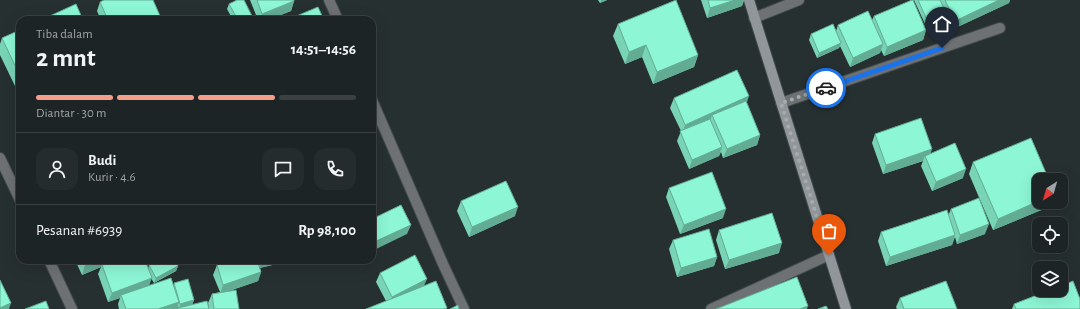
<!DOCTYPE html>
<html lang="id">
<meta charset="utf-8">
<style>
body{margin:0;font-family:"Alegreya Sans",sans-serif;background:#252c2d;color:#f1f3f6;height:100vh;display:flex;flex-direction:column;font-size:15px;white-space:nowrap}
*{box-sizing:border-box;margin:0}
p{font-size:13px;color:#a0a4a7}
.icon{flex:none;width:22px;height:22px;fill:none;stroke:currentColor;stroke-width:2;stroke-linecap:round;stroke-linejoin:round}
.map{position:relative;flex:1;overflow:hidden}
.sheet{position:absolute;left:16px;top:16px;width:360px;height:248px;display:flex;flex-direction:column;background:#1d2425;border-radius:12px;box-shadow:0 4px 16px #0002,0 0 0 1px #3b4142}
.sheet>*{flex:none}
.needle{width:26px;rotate:217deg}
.buttons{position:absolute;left:1032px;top:173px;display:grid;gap:8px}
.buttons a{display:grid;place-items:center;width:36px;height:36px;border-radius:8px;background:#1d2425;box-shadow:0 4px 16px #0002,0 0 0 1px #3b4142;font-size:20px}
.pin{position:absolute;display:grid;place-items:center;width:34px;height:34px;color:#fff;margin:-41px -17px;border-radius:50% 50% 50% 0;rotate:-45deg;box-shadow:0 0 4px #0007}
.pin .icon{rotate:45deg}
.courier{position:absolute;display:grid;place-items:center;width:40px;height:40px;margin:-20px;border:3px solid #1a73e8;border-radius:50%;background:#fff;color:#222;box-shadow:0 1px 5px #0007}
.head em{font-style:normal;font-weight:700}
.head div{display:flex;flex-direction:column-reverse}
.head{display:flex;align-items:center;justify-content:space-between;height:68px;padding:0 20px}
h1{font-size:26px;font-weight:700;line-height:30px}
.bar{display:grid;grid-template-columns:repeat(4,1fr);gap:6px 4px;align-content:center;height:48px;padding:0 20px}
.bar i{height:5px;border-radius:3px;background:#3b4142}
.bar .selected{background:#f49e8a}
.bar p{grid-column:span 4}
.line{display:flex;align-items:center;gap:10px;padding:0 20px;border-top:1px solid #3b4142}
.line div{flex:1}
.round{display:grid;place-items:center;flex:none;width:42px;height:42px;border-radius:12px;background:#252c2d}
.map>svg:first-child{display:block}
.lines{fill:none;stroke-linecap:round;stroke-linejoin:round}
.lane-casing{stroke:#424b4b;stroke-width:12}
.street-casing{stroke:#424b4b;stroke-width:12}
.secondary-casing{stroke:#424b4b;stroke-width:12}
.lane{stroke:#6e7173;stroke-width:10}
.street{stroke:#6e7173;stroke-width:10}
.secondary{stroke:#91969a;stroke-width:10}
.wall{fill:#79d4b6}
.shaded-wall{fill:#63ac94}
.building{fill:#8df6d4;stroke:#63ac94}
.done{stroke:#a4acac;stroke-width:4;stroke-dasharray:0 7.2}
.route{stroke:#1a73e8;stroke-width:5}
</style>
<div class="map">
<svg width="1080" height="309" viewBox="0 0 1080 309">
<rect width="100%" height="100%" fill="#273031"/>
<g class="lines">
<g class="lane-casing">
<path id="lane" d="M781 103 1000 28"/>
</g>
<g class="street-casing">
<g id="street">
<path d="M329 0 338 20"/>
<path d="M754 18 799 0"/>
<path d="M372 100 443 264 464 309"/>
<path d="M0 158 20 200"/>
<path d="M49 260 72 309"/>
<path d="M711 309 829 255"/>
</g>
</g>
<g class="secondary-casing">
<path id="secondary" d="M749 0 846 309"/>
</g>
<use href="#lane" class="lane"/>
<use href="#street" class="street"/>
<use href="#secondary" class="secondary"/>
</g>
<g class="wall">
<path d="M250 0H294V1L291 11 268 20H258Z"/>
<path d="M598 0H607L600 3Z"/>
<path d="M701 0H744L742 6 707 18Z"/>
<path d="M914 0H1010L1009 3 951 30 944 15V17L926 26Z"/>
<path d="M100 2 161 18 160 20H101L97 11Z"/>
<path d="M229 4 254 20H233L227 9Z"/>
<path d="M874 16 926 30 923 40 884 56 881 50 880 53 850 67 840 46 839 48 817 58 809 40 811 34 836 31 838 25 872 20Z"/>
<path d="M618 24 698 55 694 67 653 84 642 57 625 64 613 36Z"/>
<path d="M20 30V83L15 86 0 55V44L2 38Z"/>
<path d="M674 98 747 103 760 135 757 145 723 158 721 152 719 156 689 169 677 141 681 131 670 108Z"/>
<path d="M875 134 930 154 963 178 932 191 921 166 923 161 883 174 872 143Z"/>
<path d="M973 162 1039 202H1052L1051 206 993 230 969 174Z"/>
<path d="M669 188 723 218 680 234 666 197Z"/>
<path d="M461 201 515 216 469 237 457 211Z"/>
<path d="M951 209 985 234 957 244 955 237 952 245 886 266 878 241 881 232 948 216Z"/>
<path d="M719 230 779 253 725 269 716 240Z"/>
<path d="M673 240 717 257 714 266 677 277 669 249Z"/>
<path d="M75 260H145L148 269 149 265 178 266 176 271 154 283 151 278 149 285H174V283L194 300 192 305 209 309H177L178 308V306L177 309H119L118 304 120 298 108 302 98 274 101 267 82 275Z"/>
<path d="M185 260H206L186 265Z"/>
<path d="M257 260H285V262L260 268 261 272 258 281 229 291 239 309H209L208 303 212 294 220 292 213 275 217 265Z"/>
<path d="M380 273 424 286 447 308 446 309H366L386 301 376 282Z"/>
<path d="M900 298 957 309H897L896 307Z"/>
<path d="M1014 304 1080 309H1012Z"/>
</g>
<g class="shaded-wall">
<path d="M601 0H607L600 3Z"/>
<path d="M735 0H744L742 6 707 18 710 8Z"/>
<path d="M999 0H1010L1009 3 951 30 955 21Z"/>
<path d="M294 1 291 11 268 20H260L262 14Z"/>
<path d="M946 12 944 17 926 26 927 20Z"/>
<path d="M926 30 923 40 884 56 887 47Z"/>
<path d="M841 43 839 48 817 58 819 53Z"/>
<path d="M883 44 880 53 850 67 853 58Z"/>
<path d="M646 45 642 57 625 64 629 52Z"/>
<path d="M698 55 694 67 653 84 657 72Z"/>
<path d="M19 74H20V83L15 86Z"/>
<path d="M749 96 746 105 712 115 710 121 682 134 685 125Z"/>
<path d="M760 135 757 145 723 158 727 149Z"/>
<path d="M722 147 719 156 689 169 692 160Z"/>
<path d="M932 149 929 159 925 156 923 161 883 174 886 165Z"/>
<path d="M966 169 963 178 932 191 936 182Z"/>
<path d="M1039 201V202H1052L1051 206 993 230 998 219Z"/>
<path d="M518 207 515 216 469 237 472 227Z"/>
<path d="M726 209 723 218 680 234 684 225Z"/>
<path d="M989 224 985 234 957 244 960 235Z"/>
<path d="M411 225 407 234 372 251V243Z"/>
<path d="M955 235 952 245 886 266 890 257Z"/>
<path d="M782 243 779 253 725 269 729 260Z"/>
<path d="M717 257 714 266 677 277 681 268Z"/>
<path d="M99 260H119L102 265 101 267 82 275 85 265Z"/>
<path d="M188 260H206L186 265Z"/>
<path d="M216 260H225L215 262Z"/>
<path d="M272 260H285V262L259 268 261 263Z"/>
<path d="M178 266 176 271 154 283 156 278Z"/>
<path d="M261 272 258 281 220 294 223 285Z"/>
<path d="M152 278 148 288 121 295 120 298 108 302 112 293Z"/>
<path d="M427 279 423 288 388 306 392 297Z"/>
<path d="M194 300 192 305 179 309 180 304Z"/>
<path d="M179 302 177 309H158Z"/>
<path d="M11 303 9 309H0V308Z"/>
<path d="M808 306 807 309H800Z"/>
</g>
<g class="building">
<path d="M104 0H153L161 18 157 20H108L100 2Z"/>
<path d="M237 0H244L254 20H238L229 4Z"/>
<path d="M257 0H294V1L262 14Z"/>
<path d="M676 0 698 55 657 72 646 45 629 52 618 24Z"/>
<path d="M708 0H735L710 8Z"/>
<path d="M912 0H913L926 30 887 47 874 16Z"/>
<path d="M918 0H940L946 12 927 20Z"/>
<path d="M945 0H999L955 21Z"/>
<path d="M76 4 83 20H41Z"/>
<path d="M318 7 324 20H287Z"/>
<path d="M868 11 883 44 853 58 838 25Z"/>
<path d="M833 24 841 43 819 53 811 34Z"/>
<path d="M20 30V74H19L2 38Z"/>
<path d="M737 70 749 96 685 125 674 98Z"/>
<path d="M746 101 760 135 727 149 712 115Z"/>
<path d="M921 118 932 149 886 165 875 134Z"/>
<path d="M710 119 722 147 692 160 680 131Z"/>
<path d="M1031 138 1049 180H1039V201L998 219 973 162Z"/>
<path d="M955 143 966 169 936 182 925 156Z"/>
<path d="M712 172 726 209 684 225 669 188Z"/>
<path d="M506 181 518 207 472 227 461 201Z"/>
<path d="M979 198 989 224 960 235 951 209Z"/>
<path d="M401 205 411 225 372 243V219Z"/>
<path d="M947 210 955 235 890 257 881 232Z"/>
<path d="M772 213 782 243 729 260 719 230Z"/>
<path d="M709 229 717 257 681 268 673 240Z"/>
<path d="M415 255 427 279 392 297 380 273Z"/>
<path d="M83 260H99L85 265Z"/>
<path d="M115 260H145L152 278 112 293 102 265Z"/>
<path d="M159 260H175L178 266 156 278 149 265Z"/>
<path d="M233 260H257L261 272 223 285 217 265Z"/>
<path d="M260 260H272L261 263Z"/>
<path d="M797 277 808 306 800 309H716Z"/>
<path d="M171 278 179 302 158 309H126L121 295Z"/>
<path d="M188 279 194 300 180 304 174 283Z"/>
<path d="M0 280 11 303 0 308Z"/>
<path d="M436 281 447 308 443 309H366Z"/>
<path d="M946 281 957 309H904L900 298Z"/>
<path d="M1073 281 1080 299V309H1016L1014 304 1050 290H1061V286Z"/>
<path d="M236 290 239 309H214L212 294Z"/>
<path d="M46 301 49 309H25Z"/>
<path d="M207 301 209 309H178V308Z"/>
<path d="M458 305 459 309H450Z"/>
<path d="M826 306 828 309H818Z"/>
</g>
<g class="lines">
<path class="done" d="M826 88 781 103 829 255"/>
<path class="route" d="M826 88 942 48"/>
</g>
</svg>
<div class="buttons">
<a><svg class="needle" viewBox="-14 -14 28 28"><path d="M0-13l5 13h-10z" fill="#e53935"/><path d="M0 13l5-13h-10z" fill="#a0a4a7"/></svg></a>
<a><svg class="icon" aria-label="locate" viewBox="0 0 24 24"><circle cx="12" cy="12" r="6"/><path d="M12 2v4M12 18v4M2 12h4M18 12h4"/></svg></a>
<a><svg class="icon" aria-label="layers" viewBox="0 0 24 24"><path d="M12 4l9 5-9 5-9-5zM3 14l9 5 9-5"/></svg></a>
</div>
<div class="pin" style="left:829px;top:255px;background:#ea580c"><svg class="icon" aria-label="bag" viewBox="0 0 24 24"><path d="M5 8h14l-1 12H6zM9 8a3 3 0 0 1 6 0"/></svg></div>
<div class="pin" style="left:942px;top:48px;background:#1f2937"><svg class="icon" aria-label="home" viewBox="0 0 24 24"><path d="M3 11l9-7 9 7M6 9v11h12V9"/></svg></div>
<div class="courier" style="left:826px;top:88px"><svg class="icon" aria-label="car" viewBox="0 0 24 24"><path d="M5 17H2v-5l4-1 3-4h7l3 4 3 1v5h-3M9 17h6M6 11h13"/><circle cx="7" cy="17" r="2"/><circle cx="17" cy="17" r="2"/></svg></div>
<section class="sheet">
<div class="head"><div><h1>2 mnt</h1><p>Tiba dalam</p></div><em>14:51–14:56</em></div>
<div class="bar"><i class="selected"></i><i class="selected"></i><i class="selected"></i><i></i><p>Diantar · 30 m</p></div>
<div class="line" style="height:72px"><a class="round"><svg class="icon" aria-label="person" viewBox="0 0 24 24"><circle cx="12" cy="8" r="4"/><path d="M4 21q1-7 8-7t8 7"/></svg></a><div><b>Budi</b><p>Kurir · 4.6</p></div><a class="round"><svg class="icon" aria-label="chat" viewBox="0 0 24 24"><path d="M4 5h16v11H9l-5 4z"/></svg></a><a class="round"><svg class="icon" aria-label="phone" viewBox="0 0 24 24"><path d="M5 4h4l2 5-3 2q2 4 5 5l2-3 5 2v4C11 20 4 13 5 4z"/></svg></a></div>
<div class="line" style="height:52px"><div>Pesanan #6939</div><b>Rp 98,100</b></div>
</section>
</div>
